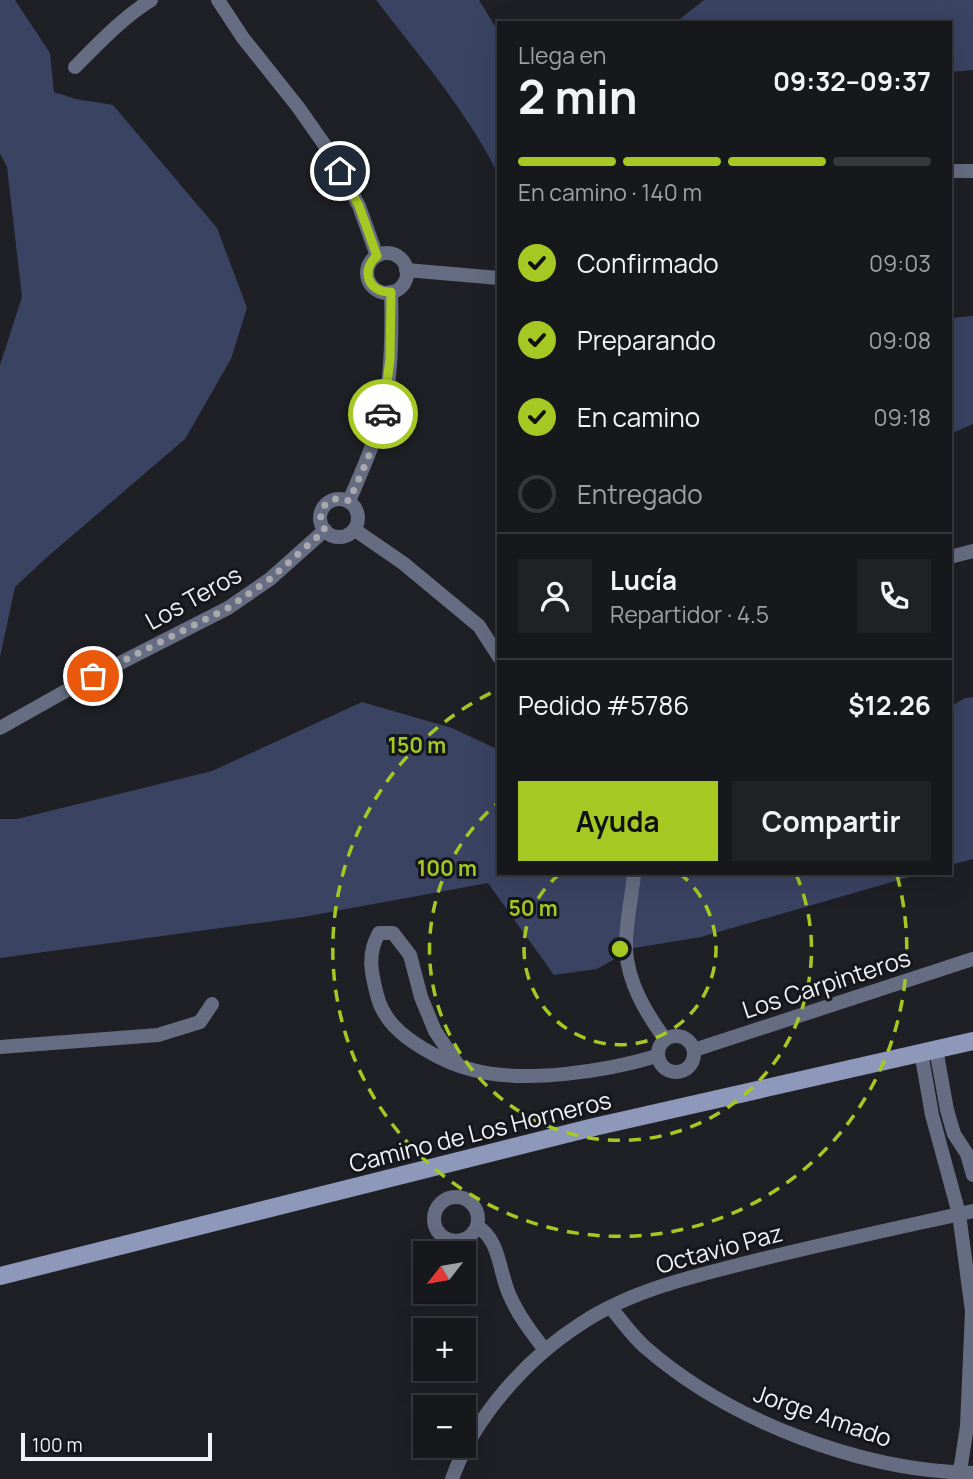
<!DOCTYPE html>
<html lang="es">
<meta charset="utf-8">
<style>
body{margin:0;font-family:Manrope,sans-serif;background:#202125;color:#f1f3f6;height:100vh;display:flex;flex-direction:column;font-size:26px;white-space:nowrap}
*{box-sizing:border-box;margin:0}
p{font-size:23px;color:#9ea0a3}
.icon{flex:none;width:38px;height:38px;fill:none;stroke:currentColor;stroke-width:2;stroke-linecap:round;stroke-linejoin:round}
.map{position:relative;flex:1;overflow:hidden}
.drawer{position:absolute;left:497px;top:21px;width:455px;height:854px;display:flex;flex-direction:column;background:#17181c;border-radius:0px;box-shadow:0 7px 28px #0002,0 0 0 2px #36373b}
.drawer>*{flex:none}
.needle{width:46px;rotate:239deg}
.controls{position:absolute;left:413px;top:1241px;display:grid;gap:14px}
.controls a{display:grid;place-items:center;width:63px;height:63px;border-radius:0px;background:#17181c;box-shadow:0 7px 28px #0002,0 0 0 2px #36373b;font-size:35px}
.scale{position:absolute;left:21px;bottom:18px;width:191px;box-sizing:border-box;padding-left:7px;border:4px solid #f1f2f6;border-top:0;font-size:19px;line-height:24px;white-space:nowrap;color:#f1f2f6;-webkit-text-stroke:5px #15171c;paint-order:stroke}
.pin{position:absolute;display:grid;place-items:center;width:60px;height:60px;color:#fff;margin:-30px;border:4px solid #fff;border-radius:50%;box-shadow:0 2px 7px #0007}
.courier{position:absolute;display:grid;place-items:center;width:70px;height:70px;margin:-35px;border:5px solid #a5c822;border-radius:50%;background:#fff;color:#222;box-shadow:0 2px 9px #0007}
.head em{font-style:normal;font-weight:700}
.head div{display:flex;flex-direction:column-reverse}
.head{display:flex;align-items:center;justify-content:space-between;height:119px;padding:0 21px}
h1{font-size:46px;font-weight:700;line-height:52px}
.bar{display:grid;grid-template-columns:repeat(4,1fr);gap:10px 7px;align-content:center;height:84px;padding:0 21px}
.bar i{height:9px;border-radius:5px;background:#36373b}
.bar .active{background:#a5c822}
.bar p{grid-column:span 4}
.line{display:flex;align-items:center;gap:18px;padding:0 21px;border-top:2px solid #36373b}
.line div{flex:1}
.round{display:grid;place-items:center;flex:none;width:74px;height:74px;border-radius:0px;background:#202125}
ol{padding:0 21px;list-style:none}
li{display:flex;align-items:center;gap:21px;height:77px}
li p{margin-inline-start:auto}
li .icon{padding:7px;border-radius:50%;background:#a5c822;color:#111;stroke-width:4}
li:last-child{color:#9ea0a3}
li i{width:38px;height:38px;border:4px solid #36373b;border-radius:50%}
.action{display:flex;gap:14px;margin-top:auto;padding:14px 21px}
.action a{flex:1;height:80px;border-radius:0px;background:#a5c822;color:#111;font-size:28px;font-weight:700;line-height:80px;text-align:center}
.action a+a{background:#202125;color:#f1f3f6}
.map>svg:first-child{display:block}
.green{fill:#3a4362}
.lines{fill:none;stroke-linecap:round;stroke-linejoin:round}
.street{stroke:#666d82;stroke-width:14}
.secondary{stroke:#8e98ba;stroke-width:18}
.done{stroke:#a8a8ad;stroke-width:7;stroke-dasharray:0 12.6}
.route{stroke:#a5c822;stroke-width:9}
.ring{fill:none;stroke:#a5c822;stroke-width:3.5;stroke-dasharray:12 9}
.labels{text-anchor:middle;dominant-baseline:central;stroke-width:6;stroke-linejoin:round;paint-order:stroke}
.street-label{font-size:24px;fill:#f1f2f6;stroke:#15171c}
.centre{fill:#a5c822;stroke:#15171c;stroke-width:3.5}
.ring-label{font-size:21px;text-anchor:middle;font-weight:bold;fill:#a5c822;stroke:#15171c;stroke-width:6;stroke-linejoin:round;paint-order:stroke}
</style>
<div class="map">
<svg width="973" height="1479" viewBox="0 0 973 1479">
<rect width="100%" height="100%" fill="#1f2025"/>
<g class="green">
<path d="M0 0H15L50 53 54 92 76 99 113 105 217 228 247 308 231 359 185 439 46 558 15 587 0 657V365L22 297 7 167 0 153Z"/>
<path d="M376 0H479L499 33V176C468 112 419 56 376 0Z"/>
<path d="M704 0H973V70L950 72V23H669L680 19Z"/>
<path d="M973 316V424L950 434V318Z"/>
<path d="M973 697V859L950 865V707L965 698Z"/>
<path d="M362 702 452 728 499 750V873H923L701 937 634 948 597 969 554 975 488 883 303 917 0 958V819H17L212 771Z"/>
</g>
<g class="lines">
<g class="street">
<path d="M218 0 243 38 298 107 331 154 359 206 377 256"/>
<path d="M75 67C99 43 122 18 151 0"/>
<path d="M950 171H973"/>
<circle cx="387" cy="273" r="20"/>
<path d="M406 270 499 278"/>
<circle cx="339" cy="518" r="19"/>
<path d="M349 501C361 473 374 445 382 416 392 381 392 328 391 292"/>
<path d="M355 530 403 563 479 626 499 657"/>
<path d="M950 557 973 551"/>
<path d="M0 728 71 688 228 608 270 579 325 530"/>
<path d="M634 873C632 898 625 925 626 950 628 983 646 1013 665 1039"/>
<circle cx="676" cy="1054" r="18"/>
<path d="M0 1047 158 1035 200 1022 212 1004"/>
<path d="M936 1049 947 1110 954 1134 967 1154 973 1175"/>
<path d="M694 1050 973 959"/>
<path d="M921 1052 932 1115 959 1214 972 1311 967 1426 961 1465 955 1479"/>
<path d="M458 1065 435 1031 421 997 410 955 393 933H379C367 954 371 972 377 995 383 1020 402 1036 424 1049 439 1058 456 1066 473 1070 525 1084 607 1071 657 1056"/>
<circle cx="456" cy="1219" r="22"/>
<path d="M477 1226C500 1240 499 1271 509 1294 518 1315 531 1332 545 1350"/>
<path d="M611 1308C622 1321 633 1337 646 1348 730 1421 861 1471 973 1473"/>
<path d="M452 1479C474 1417 527 1358 582 1323 631 1291 690 1277 746 1263 821 1244 897 1228 973 1211"/>
</g>
<path class="secondary" d="M0 1276 594 1127 973 1041"/>
</g>
<g class="lines">
<path class="done" d="M93 676 228 608 270 579 325 530C313 512 328 492 349 501L368 458 383 414"/>
<path class="route" d="M340 171 359 206 377 256C360 270 368 293 391 292L390 359 383 414"/>
</g>
<g class="ring">
<path d="M679 873A96 96 0 1 1 561 873"/>
<path d="M796 874A191 191 0 1 1 499 802"/>
<path d="M897 875A287 287 0 1 1 499 689"/>
</g>
<g class="labels">
<g class="street-label">
<text transform="translate(193 597) rotate(-29)">Los Teros</text>
<text transform="translate(826 983) rotate(-18)">Los Carpinteros</text>
<text transform="translate(480 1131) rotate(-14)">Camino de Los Horneros</text>
<text transform="translate(719 1248) rotate(-15)">Octavio Paz</text>
<text transform="translate(823 1415) rotate(19)">Jorge Amado</text>
</g>
</g>
<circle cx="620" cy="949" r="10" class="centre"/>
<g class="ring-label">
<text x="417" y="753">150 m</text>
<text x="447" y="876">100 m</text>
<text x="533" y="916">50 m</text>
</g>
</svg>
<div class="controls">
<a><svg class="needle" viewBox="-14 -14 28 28"><path d="M0-13l5 13h-10z" fill="#e53935"/><path d="M0 13l5-13h-10z" fill="#9ea0a3"/></svg></a>
<a>+</a>
<a>−</a>
</div>
<div class="scale">100 m</div>
<div class="pin" style="left:93px;top:676px;background:#ea580c"><svg class="icon" aria-label="bag" viewBox="0 0 24 24"><path d="M5 8h14l-1 12H6zM9 8a3 3 0 0 1 6 0"/></svg></div>
<div class="pin" style="left:340px;top:171px;background:#1f2937"><svg class="icon" aria-label="home" viewBox="0 0 24 24"><path d="M3 11l9-7 9 7M6 9v11h12V9"/></svg></div>
<div class="courier" style="left:383px;top:414px"><svg class="icon" aria-label="car" viewBox="0 0 24 24"><path d="M5 17H2v-5l4-1 3-4h7l3 4 3 1v5h-3M9 17h6M6 11h13"/><circle cx="7" cy="17" r="2"/><circle cx="17" cy="17" r="2"/></svg></div>
<section class="drawer">
<div class="head"><div><h1>2 min</h1><p>Llega en</p></div><em>09:32–09:37</em></div>
<div class="bar"><i class="active"></i><i class="active"></i><i class="active"></i><i></i><p>En camino · 140 m</p></div>
<ol>
<li><svg class="icon" aria-label="check" viewBox="0 0 24 24"><path d="M5 12l5 5 9-10"/></svg>Confirmado<p>09:03</p></li>
<li><svg class="icon" aria-label="check" viewBox="0 0 24 24"><path d="M5 12l5 5 9-10"/></svg>Preparando<p>09:08</p></li>
<li><svg class="icon" aria-label="check" viewBox="0 0 24 24"><path d="M5 12l5 5 9-10"/></svg>En camino<p>09:18</p></li>
<li><i></i>Entregado</li>
</ol>
<div class="line" style="height:126px"><a class="round"><svg class="icon" aria-label="person" viewBox="0 0 24 24"><circle cx="12" cy="8" r="4"/><path d="M4 21q1-7 8-7t8 7"/></svg></a><div><b>Lucía</b><p>Repartidor · 4.5</p></div><a class="round"><svg class="icon" aria-label="phone" viewBox="0 0 24 24"><path d="M5 4h4l2 5-3 2q2 4 5 5l2-3 5 2v4C11 20 4 13 5 4z"/></svg></a></div>
<div class="line" style="height:91px"><div>Pedido #5786</div><b>$12.26</b></div>
<div class="action"><a>Ayuda</a><a>Compartir</a></div>
</section>
</div>
